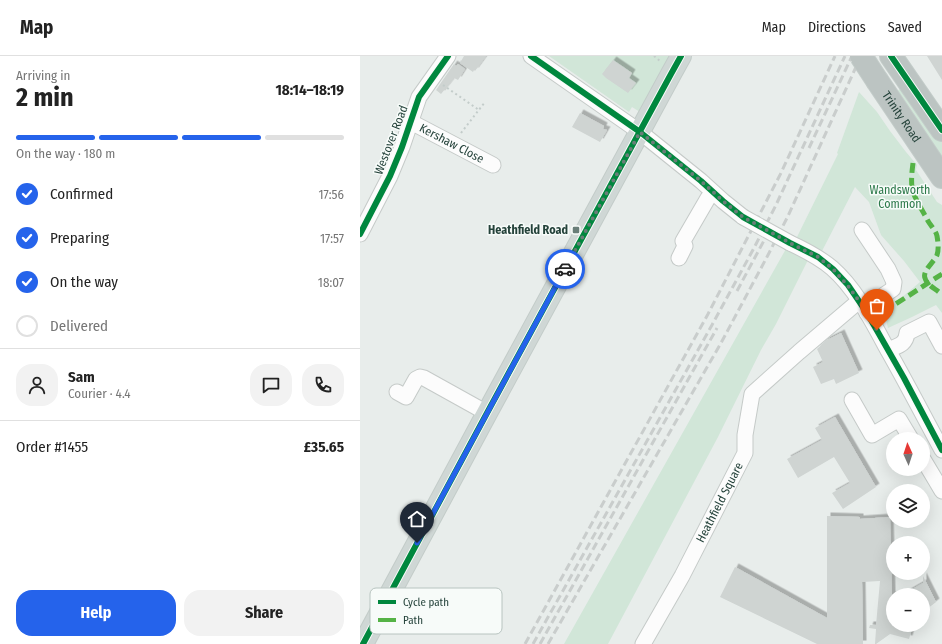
<!DOCTYPE html>
<meta charset="utf-8">
<style>
body{margin:0;font-family:"Fira Sans Condensed",sans-serif;background:#f2f2f2;color:#222;height:100vh;display:flex;flex-direction:column;font-size:15px;white-space:nowrap}
*{box-sizing:border-box;margin:0}
p{font-size:13px;color:#767676}
.icon{flex:none;width:22px;height:22px;fill:none;stroke:currentColor;stroke-width:2;stroke-linecap:round;stroke-linejoin:round}
.map{position:relative;flex:1;overflow:hidden}
.side{display:flex;flex-direction:column;background:#fff;width:360px}
.side>*{flex:none}
.needle{width:26px;rotate:357deg}
.buttons{position:absolute;left:526px;top:376px;display:grid;gap:8px}
.buttons a{display:grid;place-items:center;width:44px;height:44px;border-radius:50%;background:#fff;box-shadow:0 4px 16px #0002;font-size:20px}
.pin{position:absolute;display:grid;place-items:center;width:34px;height:34px;color:#fff;margin:-41px -17px;border-radius:50% 50% 50% 0;rotate:-45deg;box-shadow:0 0 4px #0007}
.pin .icon{rotate:45deg}
.courier{position:absolute;display:grid;place-items:center;width:40px;height:40px;margin:-20px;border:3px solid #2563eb;border-radius:50%;background:#fff;color:#222;box-shadow:0 1px 5px #0007}
.overview em{font-style:normal;font-weight:700}
.overview div{display:flex;flex-direction:column-reverse}
.overview{display:flex;align-items:center;justify-content:space-between;height:68px;padding:0 16px}
h1{font-size:26px;font-weight:700;line-height:30px}
.bar{display:grid;grid-template-columns:repeat(4,1fr);gap:6px 4px;align-content:center;height:48px;padding:0 16px}
.bar i{height:5px;border-radius:3px;background:#e0e0e0}
.bar .current{background:#2563eb}
.bar p{grid-column:span 4}
.line{display:flex;align-items:center;gap:10px;padding:0 16px;border-top:1px solid #e0e0e0}
.line div{flex:1}
.round{display:grid;place-items:center;flex:none;width:42px;height:42px;border-radius:16px;background:#f2f2f2}
ol{padding:0 16px;list-style:none}
li{display:flex;align-items:center;gap:12px;height:44px}
li p{margin-inline-start:auto}
li .icon{padding:4px;border-radius:50%;background:#2563eb;color:#fff;stroke-width:4}
li:last-child{color:#767676}
li i{width:22px;height:22px;border:2px solid #e0e0e0;border-radius:50%}
.button{display:flex;gap:8px;margin-top:auto;padding:8px 16px}
.button a{flex:1;height:46px;border-radius:16px;background:#2563eb;color:#fff;font-size:16px;font-weight:700;line-height:46px;text-align:center}
.button a+a{background:#f2f2f2;color:#222}
header{display:flex;align-items:center;gap:24px;box-sizing:border-box;height:56px;padding:0 20px;background:#fff;border-bottom:1px solid #e0e0e0}
header strong{font-size:19px}
nav{display:flex;gap:22px;margin-inline-start:auto;font-size:14px}
main{display:flex;flex:1;min-height:0}
.map>svg:first-child{display:block}
.green{fill:#d1e6d8}
.building{fill:#cfd4d2;filter:url(#shadow)}
.lines{fill:none;stroke-linecap:round;stroke-linejoin:round}
.minor-casing{stroke:#c5cac8;stroke-width:17}
.major-casing{stroke:#c3ccc9;stroke-width:22}
.highway-casing{stroke:#c3ccc9;stroke-width:24}
.path{stroke:#c3ccca;stroke-width:2;stroke-dasharray:2 3;stroke-linecap:butt}
.minor{stroke:#fcfcfc;stroke-width:15}
.major{stroke:#cfd7d5;stroke-width:20}
.highway{stroke:#bcc4c2;stroke-width:22}
.rail{stroke:#c9cdcc;stroke-width:3;stroke-dasharray:8 4;stroke-linecap:butt}
.minor-bridge-casing{stroke:#c5cac8;stroke-width:17;stroke-linecap:butt}
.highway-bridge-casing{stroke:#c3ccc9;stroke-width:24;stroke-linecap:butt}
.minor-bridge{stroke:#fcfcfc;stroke-width:15}
.highway-bridge{stroke:#bcc4c2;stroke-width:22}
.quiet{stroke:#55b346;stroke-width:5;stroke-dasharray:10 5;stroke-linecap:butt}
.cycleway-casing{stroke:#f7fbf9;stroke-width:8}
.cycleway{stroke:#00873e;stroke-width:6}
.done{stroke:#697e78;stroke-width:4;stroke-dasharray:0 7.2}
.route{stroke:#2563eb;stroke-width:5}
.poi-dot{fill:#697e78;stroke:#f7fbf9;stroke-width:1.5}
.labels{text-anchor:middle;dominant-baseline:central;stroke-width:3;stroke-linejoin:round;paint-order:stroke}
.street-label{font-size:12px;fill:#24423a;stroke:#f7fbf9}
.park-label{font-size:12px;fill:#2d7a4b;stroke:#f7fbf9}
.poi-label{font-size:12px;font-weight:bold;fill:#24423a;stroke:#f7fbf9;text-anchor:end}
.key{fill:#f7fbf9;stroke:#b8c4c0;stroke-width:1}
.key-label{font-size:11px;fill:#24423a}
</style>
<header>
<strong>Map</strong>
<nav><a>Map</a><a>Directions</a><a>Saved</a></nav>
</header>
<main>
<section class="side">
<div class="overview"><div><h1>2 min</h1><p>Arriving in</p></div><em>18:14–18:19</em></div>
<div class="bar"><i class="current"></i><i class="current"></i><i class="current"></i><i></i><p>On the way · 180 m</p></div>
<ol>
<li><svg class="icon" aria-label="check" viewBox="0 0 24 24"><path d="M5 12l5 5 9-10"/></svg>Confirmed<p>17:56</p></li>
<li><svg class="icon" aria-label="check" viewBox="0 0 24 24"><path d="M5 12l5 5 9-10"/></svg>Preparing<p>17:57</p></li>
<li><svg class="icon" aria-label="check" viewBox="0 0 24 24"><path d="M5 12l5 5 9-10"/></svg>On the way<p>18:07</p></li>
<li><i></i>Delivered</li>
</ol>
<div class="line" style="height:72px"><a class="round"><svg class="icon" aria-label="person" viewBox="0 0 24 24"><circle cx="12" cy="8" r="4"/><path d="M4 21q1-7 8-7t8 7"/></svg></a><div><b>Sam</b><p>Courier · 4.4</p></div><a class="round"><svg class="icon" aria-label="chat" viewBox="0 0 24 24"><path d="M4 5h16v11H9l-5 4z"/></svg></a><a class="round"><svg class="icon" aria-label="phone" viewBox="0 0 24 24"><path d="M5 4h4l2 5-3 2q2 4 5 5l2-3 5 2v4C11 20 4 13 5 4z"/></svg></a></div>
<div class="line" style="height:52px"><div>Order #1455</div><b>£35.65</b></div>
<div class="button"><a>Help</a><a>Share</a></div>
</section>
<div class="map">
<svg width="582" height="588" viewBox="0 0 582 588">
<defs>
<filter id="shadow"><feDropShadow dx="3.5" dy="-3.5" stdDeviation="0" flood-color="#0004"/></filter>
</defs>
<rect width="100%" height="100%" fill="#e8edeb"/>
<g class="green">
<path d="M189 0H312L280 56 272 51 269 56Z"/>
<path d="M544 30 582 85V105L536 36Z"/>
<path d="M499 36 517 56 530 75 546 96 557 109 556 114 577 146 582 149V257L576 249 552 261 528 272 525 260 534 248 560 226 544 205 521 179 509 146 495 131 462 195 437 181 478 98 477 97Z"/>
<path d="M427 191 448 204 416 268 401 294 358 381 248 588H204Z"/>
</g>
<g class="building">
<path d="M104 0H126L115 15 114 14 113 16 100 7Z"/>
<path d="M567 0H582V24Z"/>
<path d="M253 4 272 17 269 22 276 27 268 37 246 22 242 18Z"/>
<path d="M94 8 96 10 98 8 105 13 98 24 94 22 81 38 76 34Z"/>
<path d="M220 57 244 70 243 73 247 74 240 86 212 71Z"/>
<path d="M481 277 499 317 476 328 474 323 461 328 453 311 463 306 457 293 467 284Z"/>
<path d="M475 361 516 431 483 453 472 437 490 427 474 401 438 422 427 403 462 384 455 372Z"/>
<path d="M467 460 500 461V463L530 461 532 539H533V569H553L549 583 530 578 516 588H515L516 573 509 572 510 569H516L520 525 502 526 503 588H457L360 541 375 511 467 562Z"/>
<path d="M563 520 576 546 563 556V539H542L563 527Z"/>
</g>
<g class="lines">
<g class="minor-casing">
<g id="minor">
<path d="M171 0 280 76 341 125 363 145 383 161"/>
<path id="s1" d="M51 66 133 109"/>
<path d="M502 174 528 213 534 226 533 233 524 239 520 247 516 252 507 257"/>
<path d="M0 178 30 120 42 91 59 41 88 0"/>
<path d="M430 187C445 194 459 201 472 212 495 232 511 263 525 289 545 324 563 359 582 394"/>
<path d="M319 202 325 190 323 185 348 142 353 137"/>
<path d="M528 294C537 290 546 289 547 277L569 266 582 290"/>
<path d="M37 336 46 341 56 323 60 321 64 322 127 357"/>
<path d="M492 344 512 379 539 363 551 383"/>
<path d="M563 403 582 435"/>
<path id="s2" d="M283 588 322 520 385 397V379L392 338 439 296 499 245"/>
</g>
</g>
<g class="major-casing">
<path id="major" d="M3 588 127 357 311 18 321 0"/>
</g>
<g class="highway-casing">
<g id="highway">
<path d="M531 0 582 74"/>
<path id="s3" d="M518 26 582 121"/>
</g>
</g>
<g class="path">
<path d="M294 0 300 5"/>
<path d="M83 29 119 54"/>
<path d="M101 77 125 46"/>
</g>
<use href="#minor" class="minor"/>
<use href="#major" class="major"/>
<use href="#highway" class="highway"/>
<g class="rail">
<path d="M449 92 492 0"/>
<path d="M377 235 408 177"/>
<path d="M165 588 348 258 421 117 475 0"/>
<path d="M173 588 352 269 394 192 416 149 485 0"/>
<path d="M180 588 357 272"/>
<path d="M188 588 361 287 408 199 428 160 501 0"/>
</g>
<g class="minor-bridge-casing">
<path id="minor-bridge" d="M383 161 430 187"/>
</g>
<g class="highway-bridge-casing">
<path id="highway-bridge" d="M501 0 518 26"/>
</g>
<use href="#minor-bridge" class="minor-bridge"/>
<use href="#highway-bridge" class="highway-bridge"/>
<g class="quiet">
<path d="M553 107C552 115 551 123 552 132 553 140 564 157 568 165 571 170 576 175 577 180 578 186 579 193 577 199 575 205 562 215 565 222 567 230 577 233 582 239"/>
<path d="M511 264 582 218"/>
</g>
<g class="cycleway-casing">
<g id="cycleway">
<path d="M171 0 280 76 341 125 363 145 383 161 430 187 458 201 473 213 488 229 507 257 544 322 582 394"/>
<path d="M531 0 582 74"/>
<path d="M0 178 30 120 42 91 59 41 88 0"/>
<path d="M3 588 127 357 311 18 321 0"/>
</g>
</g>
<use href="#cycleway" class="cycleway"/>
</g>
<g class="lines">
<path class="done" d="M205 213 280 76 341 125 363 145 383 161 430 187 458 201 473 213 488 230 499 245 517 274"/>
<path class="route" d="M57 487 205 213"/>
</g>
<rect class="poi-dot" x="212" y="170" width="8" height="8" rx="2"/>
<g class="labels">
<g class="street-label">
<text stroke="none"><textPath href="#s3" startOffset="42">Trinity Road</textPath></text>
<text transform="translate(31 84) rotate(-69)">Westover Road</text>
<text stroke="none"><textPath href="#s1" startOffset="46">Kershaw Close</textPath></text>
<text stroke="none"><textPath href="#s2" startOffset="161">Heathfield Square</textPath></text>
</g>
<g class="park-label">
<text x="540" y="134">Wandsworth<tspan x="540" dy="14">Common</tspan></text>
</g>
<g class="poi-label">
<text x="208" y="174">Heathfield Road</text>
</g>
</g>
<rect x="10" y="532" width="132" height="46" rx="6" class="key"/>
<rect x="18" y="544" width="18" height="4" fill="#00873e"/>
<rect x="18" y="562" width="18" height="4" fill="#55b346"/>
<g class="key-label">
<text x="43" y="550">Cycle path</text>
<text x="43" y="568">Path</text>
</g>
</svg>
<div class="buttons">
<a><svg class="needle" viewBox="-14 -14 28 28"><path d="M0-13l5 13h-10z" fill="#e53935"/><path d="M0 13l5-13h-10z" fill="#767676"/></svg></a>
<a><svg class="icon" aria-label="layers" viewBox="0 0 24 24"><path d="M12 4l9 5-9 5-9-5zM3 14l9 5 9-5"/></svg></a>
<a>+</a>
<a>−</a>
</div>
<div class="pin" style="left:517px;top:274px;background:#ea580c"><svg class="icon" aria-label="bag" viewBox="0 0 24 24"><path d="M5 8h14l-1 12H6zM9 8a3 3 0 0 1 6 0"/></svg></div>
<div class="pin" style="left:57px;top:487px;background:#1f2937"><svg class="icon" aria-label="home" viewBox="0 0 24 24"><path d="M3 11l9-7 9 7M6 9v11h12V9"/></svg></div>
<div class="courier" style="left:205px;top:213px"><svg class="icon" aria-label="car" viewBox="0 0 24 24"><path d="M5 17H2v-5l4-1 3-4h7l3 4 3 1v5h-3M9 17h6M6 11h13"/><circle cx="7" cy="17" r="2"/><circle cx="17" cy="17" r="2"/></svg></div>
</div>
</main>
